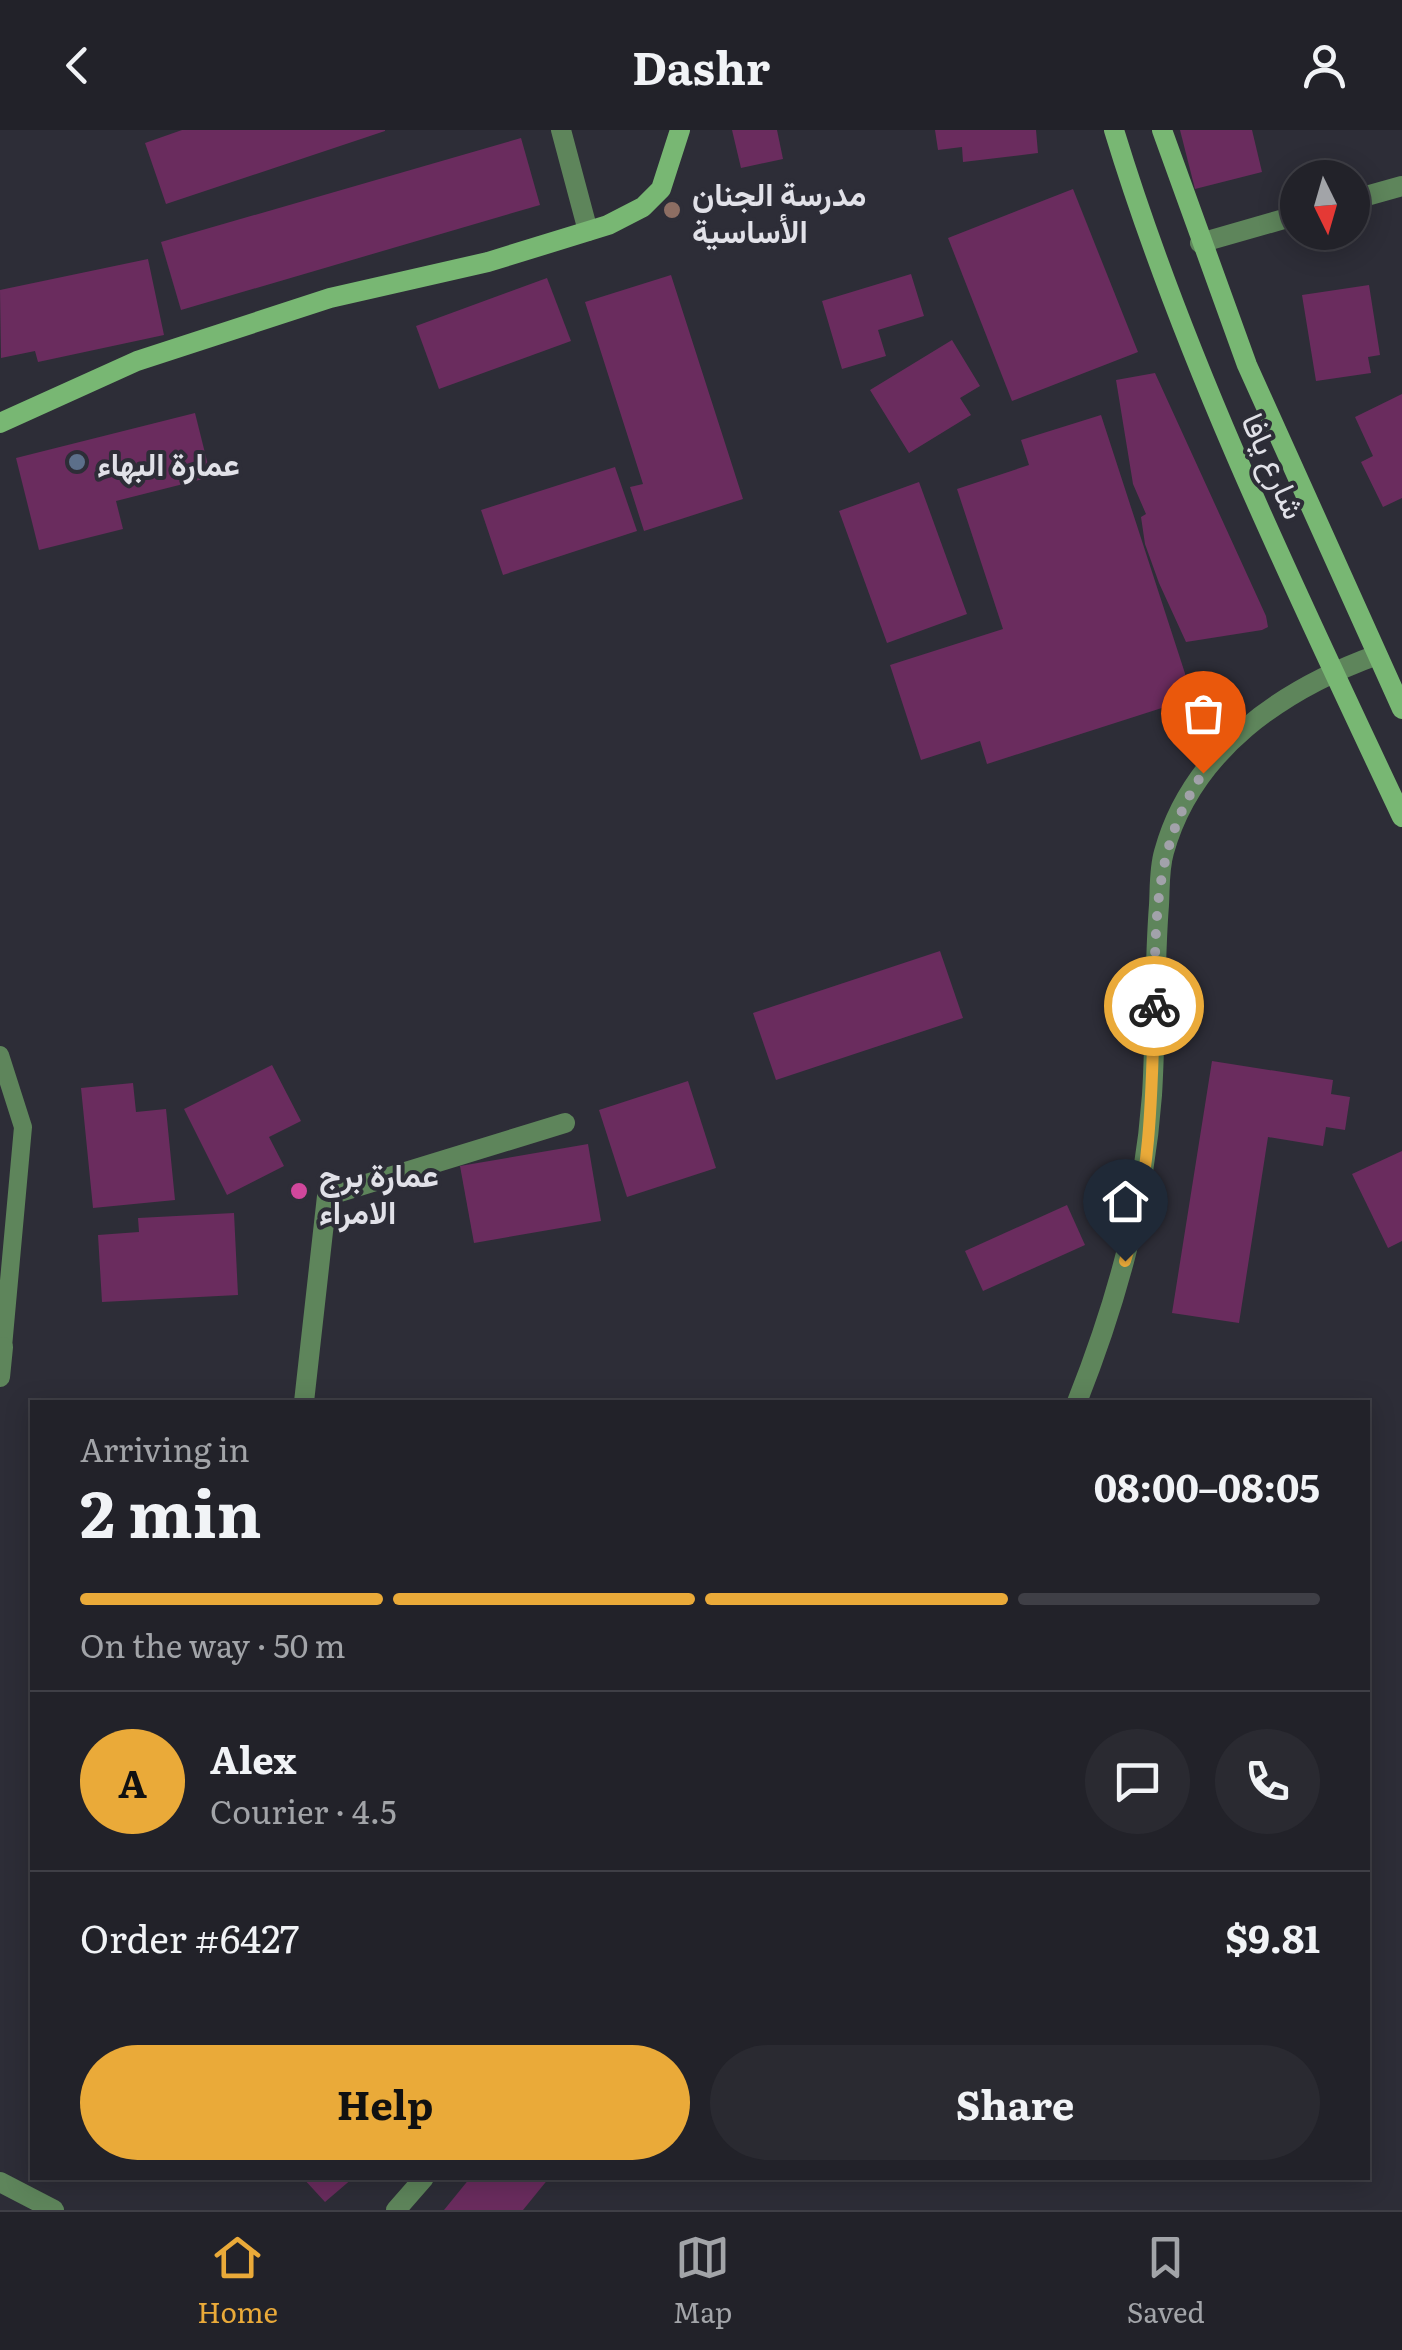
<!DOCTYPE html>
<meta charset="utf-8">
<style>
body{margin:0;font-family:Literata,Vazirmatn,serif;background:#2a2a31;color:#f1f3f6;height:100vh;display:flex;flex-direction:column;font-size:38px;white-space:nowrap}
*{box-sizing:border-box;margin:0}
p{font-size:32px;color:#a2a4a8}
.icon{flex:none;width:55px;height:55px;fill:none;stroke:currentColor;stroke-width:2;stroke-linecap:round;stroke-linejoin:round}
.map{position:relative;flex:1;overflow:hidden}
.drawer{position:absolute;left:30px;top:1270px;width:1340px;height:780px;display:flex;flex-direction:column;background:#222229;border-radius:0px;box-shadow:0 5px 25px #0003,0 0 0 2px #3f3f46}
.drawer>*{flex:none}
.needle{width:65px;rotate:175deg}
.controls{position:absolute;left:1280px;top:30px;display:grid;gap:20px}
.controls a{display:grid;place-items:center;width:90px;height:90px;border-radius:50%;background:#222229;box-shadow:0 5px 25px #0003,0 0 0 2px #3f3f46;font-size:50px}
.pin{position:absolute;display:grid;place-items:center;width:85px;height:85px;color:#fff;margin:-102px -42px;border-radius:50% 50% 50% 0;rotate:-45deg;box-shadow:0 0 10px #0007}
.pin .icon{rotate:45deg}
.courier{position:absolute;display:grid;place-items:center;width:100px;height:100px;margin:-50px;border:8px solid #eaaa39;border-radius:50%;background:#fff;color:#222;box-shadow:0 2px 12px #0007}
.summary em{font-style:normal;font-weight:700}
.summary div{display:flex;flex-direction:column-reverse}
.summary{display:flex;align-items:center;justify-content:space-between;height:170px;padding:0 50px}
h1{font-size:65px;font-weight:700;line-height:75px}
.bar{display:grid;grid-template-columns:repeat(4,1fr);gap:15px 10px;align-content:center;height:120px;padding:0 50px}
.bar i{height:12px;border-radius:8px;background:#3f3f46}
.bar .active{background:#eaaa39}
.bar p{grid-column:span 4}
.line{display:flex;align-items:center;gap:25px;padding:0 50px;border-top:2px solid #3f3f46}
.line div{flex:1}
.round{display:grid;place-items:center;flex:none;width:105px;height:105px;border-radius:52px;background:#2a2a31}
.primary-button{display:flex;gap:20px;margin-top:auto;padding:20px 50px}
.primary-button a{flex:1;height:115px;border-radius:60px;background:#eaaa39;color:#111;font-size:40px;font-weight:700;line-height:115px;text-align:center}
.primary-button a+a{background:#2a2a31;color:#f1f3f6}
header{display:flex;justify-content:space-between;align-items:center;height:130px;padding:0 50px;background:#222229;font-size:45px;font-weight:700}
.tabs{display:flex;justify-content:space-around;align-items:center;height:140px;border-top:2px solid #3f3f46;background:#222229;font-size:28px;color:#a2a4a8}
.tabs a{display:grid;justify-items:center;gap:5px}
.tabs .active{color:#eaaa39}
.map>svg:first-child{display:block}
.building{fill:#6a2c5e}
.lines{fill:none;stroke-linecap:round;stroke-linejoin:round}
.lane{stroke:#5e855b;stroke-width:18}
.street{stroke:#5e855b;stroke-width:20}
.secondary{stroke:#78b773;stroke-width:20}
.done{stroke:#a2a2aa;stroke-width:10;stroke-dasharray:0 18}
.route{stroke:#eaaa39;stroke-width:12}
.education-dot{fill:#8d6e63;stroke:#2d2d37;stroke-width:4}
.service-dot{fill:#5c6f8a;stroke:#2d2d37;stroke-width:4}
.hotel-dot{fill:#d1479c;stroke:#2d2d37;stroke-width:4}
.labels{text-anchor:middle;dominant-baseline:central;stroke-width:8;stroke-linejoin:round;paint-order:stroke}
.poi-label{font-size:32px;font-weight:bold;fill:#e1e1e8;stroke:#2d2d37;text-anchor:start}
.street-label{font-size:32px;fill:#e1e1e8;stroke:#2d2d37}
</style>
<header><svg class="icon" aria-label="back" viewBox="0 0 24 24"><path d="M15 5l-7 7 7 7"/></svg>Dashr<svg class="icon" aria-label="person" viewBox="0 0 24 24"><circle cx="12" cy="8" r="4"/><path d="M4 21q1-7 8-7t8 7"/></svg></header>
<div class="map">
<svg width="1402" height="2080" viewBox="0 0 1402 2080">
<rect width="100%" height="100%" fill="#2d2d37"/>
<g class="building">
<path d="M182 0H385V1L166 74 145 13Z"/>
<path d="M732 0H777L783 29 741 38Z"/>
<path d="M935 0H1036L1038 23 963 32 962 17 938 20Z"/>
<path d="M1180 0H1252L1262 42 1195 59Z"/>
<path d="M521 8 540 75 181 180 161 112Z"/>
<path d="M1073 59 1138 222 1012 271 948 108Z"/>
<path d="M148 129 164 205 38 232 35 221 1 228 0 160Z"/>
<path d="M911 144 924 186 878 200 886 226 842 239 822 171Z"/>
<path d="M671 145 743 369 644 401 630 357 643 354 585 172Z"/>
<path d="M547 148 571 211 439 259 416 196Z"/>
<path d="M1369 155 1380 225 1368 227 1371 243 1316 251 1302 165Z"/>
<path d="M952 210 980 256 960 268 971 285 909 323 870 260Z"/>
<path d="M1155 243 1266 486 1268 497 1262 500 1186 512 1159 453 1145 414 1141 387 1146 384 1133 354 1116 250Z"/>
<path d="M1402 264V368L1383 377 1361 332 1373 326 1355 287Z"/>
<path d="M195 283 211 347 116 371 123 399 39 420 16 328Z"/>
<path d="M1101 285 1193 568 987 634 980 611 921 630 890 535 1003 499 957 359 1029 335 1021 310Z"/>
<path d="M615 337 637 401 503 445 481 380Z"/>
<path d="M919 352 967 484 887 513 839 381Z"/>
<path d="M940 821 963 888 776 950 753 883Z"/>
<path d="M1212 931 1333 950 1331 964 1350 967 1345 1000 1326 997 1323 1016 1268 1007 1239 1193 1172 1183Z"/>
<path d="M272 935 301 991 269 1007 284 1036 227 1065 184 979Z"/>
<path d="M688 951 716 1038 627 1067 599 980Z"/>
<path d="M133 953 136 982 166 979 175 1070 93 1078 81 958Z"/>
<path d="M588 1014 601 1091 474 1113 460 1036Z"/>
<path d="M1402 1021V1111L1388 1118 1352 1044Z"/>
<path d="M1067 1075 1085 1115 983 1161 965 1121Z"/>
<path d="M234 1083 238 1165 102 1172 98 1105 139 1102 138 1088Z"/>
<path d="M303 2048H353L325 2072Z"/>
<path d="M470 2048H549L523 2080H444Z"/>
</g>
<g class="lines">
<path class="lane" d="M0 925 23 997 3 1217"/>
<g class="street">
<path d="M561 0 588 101"/>
<path d="M1352 70 1402 56"/>
<path d="M1200 113 1298 85"/>
<path d="M0 1247 3 1217"/>
<path d="M304 1272 327 1066 565 993"/>
<path d="M1077 1272C1117 1171 1144 1074 1152 965 1156 902 1154 838 1159 775 1160 758 1159 739 1164 722 1192 620 1283 559 1377 525"/>
<path d="M0 2052 54 2080"/>
<path d="M396 2080 424 2048"/>
</g>
<g class="secondary">
<path d="M1114 0C1185 233 1298 466 1402 687"/>
<path d="M1162 0 1247 235 1402 579"/>
<path d="M0 293 137 231 330 168 488 132 608 95 643 77 661 59 680 0"/>
</g>
</g>
<g class="lines">
<path class="done" d="M1154 876C1156 788 1153 719 1203 643"/>
<path class="route" d="M1125 1131C1151 1050 1152 960 1154 876"/>
</g>
<circle class="education-dot" cx="672" cy="80" r="10"/>
<circle class="service-dot" cx="77" cy="332" r="10"/>
<circle class="hotel-dot" cx="299" cy="1061" r="10"/>
<g class="labels">
<g class="poi-label">
<text x="692" y="62">مدرسة الجنان<tspan x="692" dy="37">الأساسية</tspan></text>
<text x="97" y="332">عمارة البهاء</text>
<text x="319" y="1043">عمارة برج<tspan x="319" dy="37">الامراء</tspan></text>
</g>
<g class="street-label">
<text transform="translate(1276 335) rotate(66)">شارع يافا</text>
</g>
</g>
</svg>
<div class="controls">
<a><svg class="needle" viewBox="-14 -14 28 28"><path d="M0-13l5 13h-10z" fill="#e53935"/><path d="M0 13l5-13h-10z" fill="#a2a4a8"/></svg></a>
</div>
<div class="pin" style="left:1203px;top:643px;background:#ea580c"><svg class="icon" aria-label="bag" viewBox="0 0 24 24"><path d="M5 8h14l-1 12H6zM9 8a3 3 0 0 1 6 0"/></svg></div>
<div class="pin" style="left:1125px;top:1131px;background:#1f2937"><svg class="icon" aria-label="home" viewBox="0 0 24 24"><path d="M3 11l9-7 9 7M6 9v11h12V9"/></svg></div>
<div class="courier" style="left:1154px;top:876px"><svg class="icon" aria-label="bike" viewBox="0 0 24 24"><circle cx="6" cy="16" r="4"/><circle cx="18" cy="16" r="4"/><path d="M6 16l4-8h5l3 8M10 8l3 8H6M13 5h3"/></svg></div>
<section class="drawer">
<div class="summary"><div><h1>2 min</h1><p>Arriving in</p></div><em>08:00–08:05</em></div>
<div class="bar"><i class="active"></i><i class="active"></i><i class="active"></i><i></i><p>On the way · 50 m</p></div>
<div class="line" style="height:180px"><b class="round" style="background:#eaaa39;color:#111">A</b><div><b>Alex</b><p>Courier · 4.5</p></div><a class="round"><svg class="icon" aria-label="chat" viewBox="0 0 24 24"><path d="M4 5h16v11H9l-5 4z"/></svg></a><a class="round"><svg class="icon" aria-label="phone" viewBox="0 0 24 24"><path d="M5 4h4l2 5-3 2q2 4 5 5l2-3 5 2v4C11 20 4 13 5 4z"/></svg></a></div>
<div class="line" style="height:130px"><div>Order #6427</div><b>$9.81</b></div>
<div class="primary-button"><a>Help</a><a>Share</a></div>
</section>
</div>
<nav class="tabs">
<a class="active"><svg class="icon" aria-label="home" viewBox="0 0 24 24"><path d="M3 11l9-7 9 7M6 9v11h12V9"/></svg>Home</a>
<a><svg class="icon" aria-label="map" viewBox="0 0 24 24"><path d="M3 6l6-2 6 2 6-2v14l-6 2-6-2-6 2zM9 4v14M15 6v14"/></svg>Map</a>
<a><svg class="icon" aria-label="saved" viewBox="0 0 24 24"><path d="M7 4h10v16l-5-4-5 4z"/></svg>Saved</a>
</nav>
